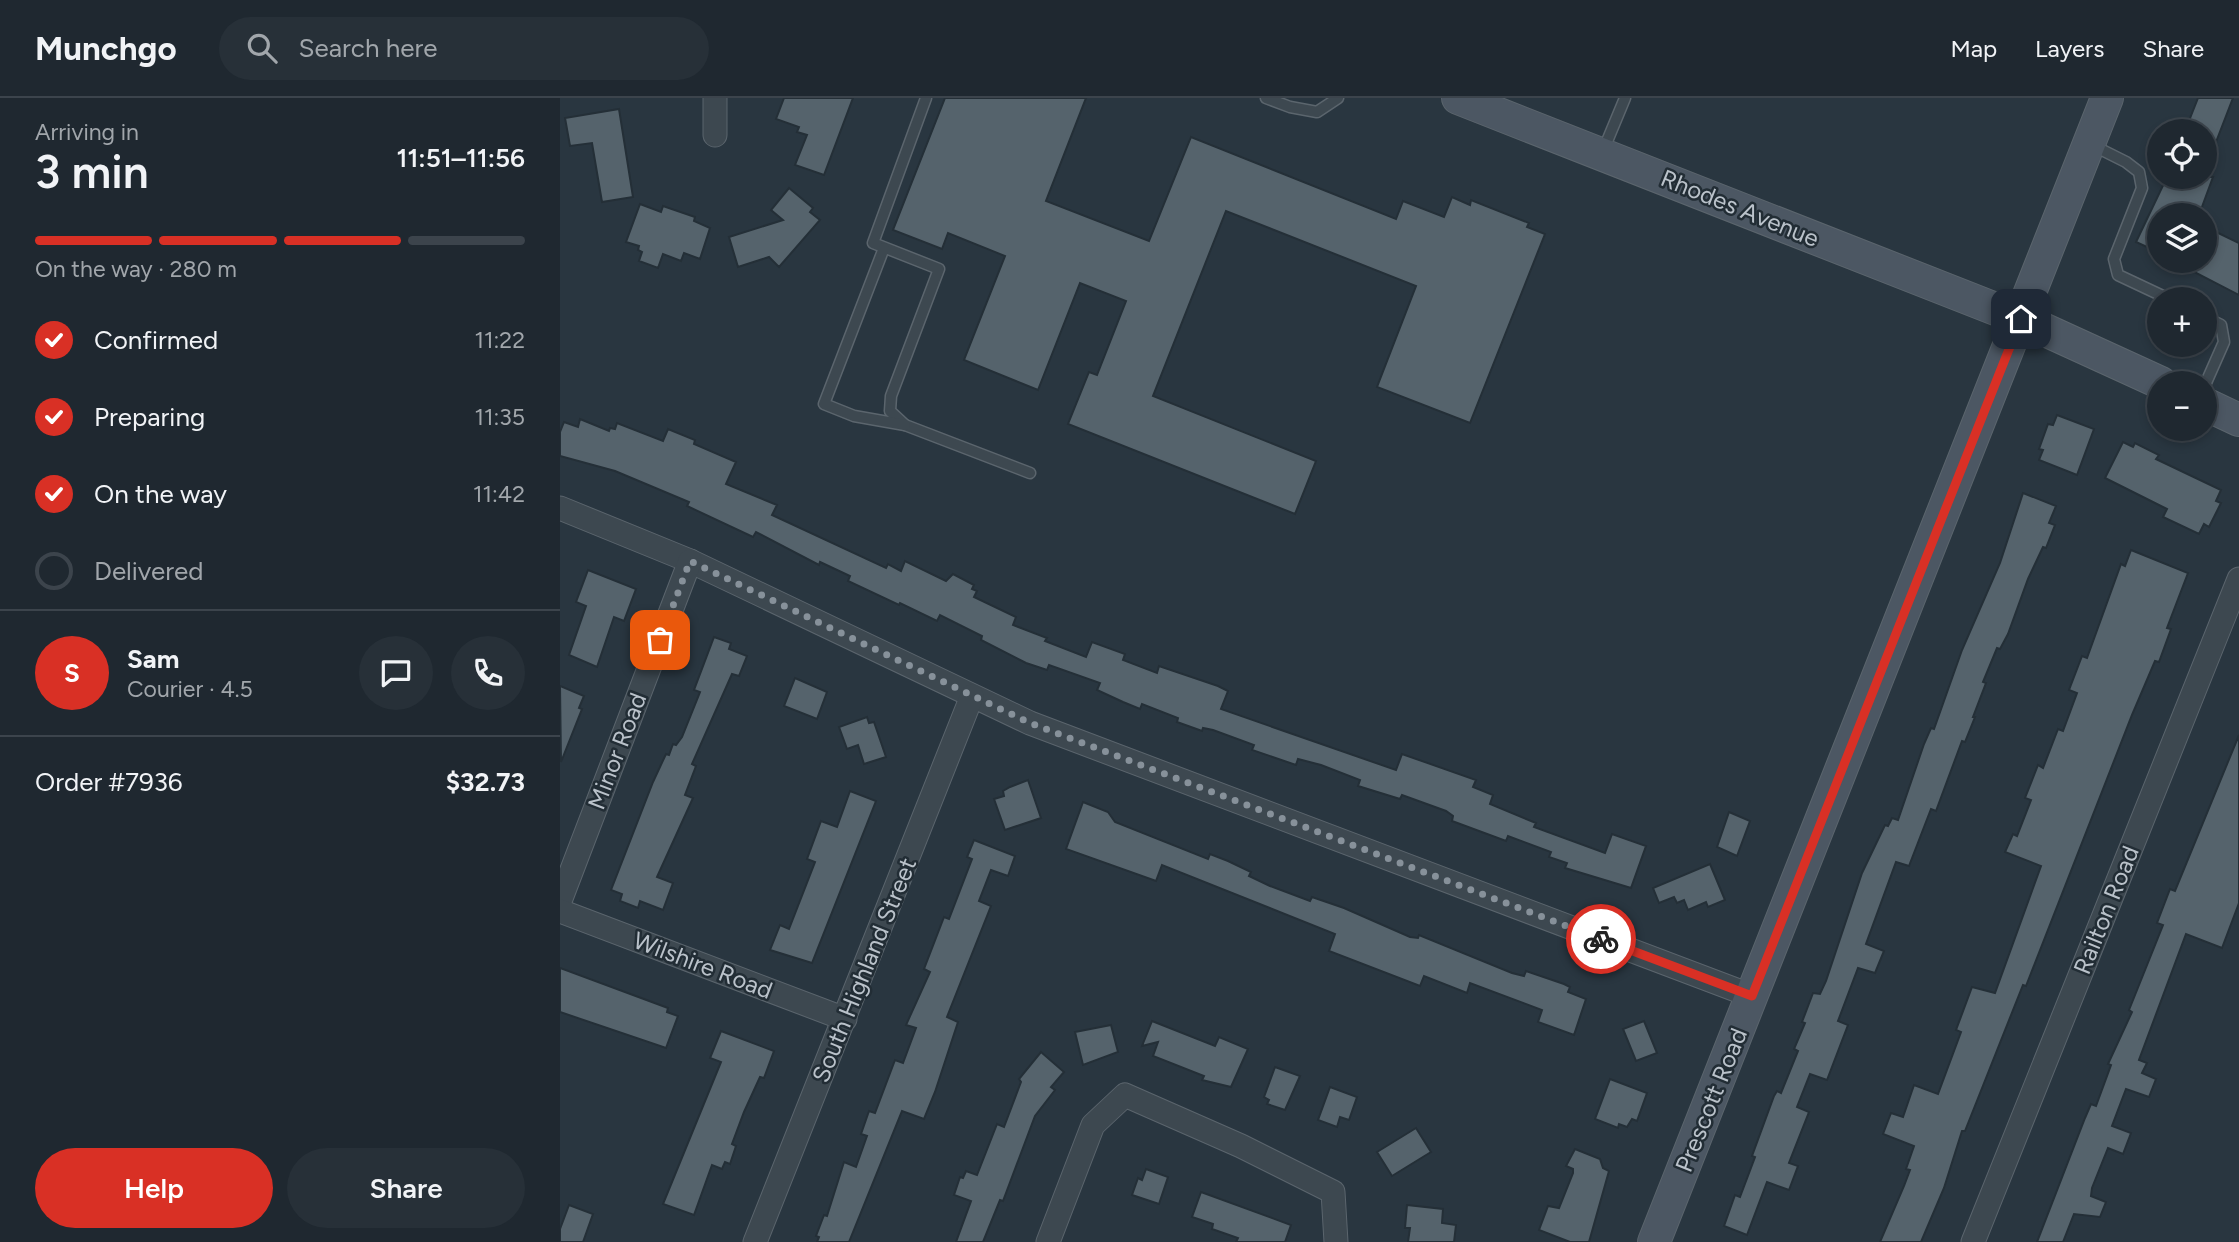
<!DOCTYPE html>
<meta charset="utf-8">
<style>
body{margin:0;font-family:Figtree,sans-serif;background:#273038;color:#f1f3f6;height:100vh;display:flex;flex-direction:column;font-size:26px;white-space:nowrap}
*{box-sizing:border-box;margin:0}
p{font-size:23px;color:#a1a6ab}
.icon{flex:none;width:38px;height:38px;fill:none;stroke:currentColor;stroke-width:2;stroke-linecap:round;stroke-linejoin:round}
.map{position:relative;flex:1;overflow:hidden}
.sheet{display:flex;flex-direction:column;background:#1f2830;width:560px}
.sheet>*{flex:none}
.fabs{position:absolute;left:1587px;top:21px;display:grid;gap:14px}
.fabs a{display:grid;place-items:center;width:70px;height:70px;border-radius:50%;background:#1f2830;box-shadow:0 4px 10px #0003,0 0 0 2px #3c444c;font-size:35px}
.pin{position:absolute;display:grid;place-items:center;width:60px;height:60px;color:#fff;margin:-30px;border-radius:14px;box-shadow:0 4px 10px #0006}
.courier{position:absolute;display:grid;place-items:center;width:70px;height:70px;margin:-35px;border:5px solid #d93025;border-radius:50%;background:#fff;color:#222;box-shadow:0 2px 9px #0007}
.overview em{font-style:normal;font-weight:600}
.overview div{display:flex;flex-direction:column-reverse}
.overview{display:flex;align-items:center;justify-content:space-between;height:119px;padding:0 35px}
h1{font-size:46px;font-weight:600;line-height:52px}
.bar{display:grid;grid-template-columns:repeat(4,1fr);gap:10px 7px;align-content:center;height:84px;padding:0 35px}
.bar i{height:9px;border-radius:5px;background:#3c444c}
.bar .current{background:#d93025}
.bar p{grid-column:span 4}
.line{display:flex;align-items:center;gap:18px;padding:0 35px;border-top:2px solid #3c444c}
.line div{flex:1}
.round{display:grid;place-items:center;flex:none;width:74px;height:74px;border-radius:37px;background:#273038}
ol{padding:0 35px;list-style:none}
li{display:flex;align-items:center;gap:21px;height:77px}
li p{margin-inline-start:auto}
li .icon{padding:7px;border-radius:50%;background:#d93025;color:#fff;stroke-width:4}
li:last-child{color:#a1a6ab}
li i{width:38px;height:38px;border:4px solid #3c444c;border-radius:50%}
.action{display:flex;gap:14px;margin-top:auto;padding:14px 35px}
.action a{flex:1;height:80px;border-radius:42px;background:#d93025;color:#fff;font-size:28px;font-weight:600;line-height:80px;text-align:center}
.action a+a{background:#273038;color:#f1f3f6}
header{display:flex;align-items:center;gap:42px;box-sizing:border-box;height:98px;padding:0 35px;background:#1f2830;border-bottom:2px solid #3c444c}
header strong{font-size:33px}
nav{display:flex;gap:38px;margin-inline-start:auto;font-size:24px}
.search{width:490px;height:63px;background:#273038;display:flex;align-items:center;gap:18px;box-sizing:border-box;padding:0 24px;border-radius:38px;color:#a1a6ab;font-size:26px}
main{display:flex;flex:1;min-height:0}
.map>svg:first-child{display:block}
.building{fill:#55636c;stroke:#242f37;stroke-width:2}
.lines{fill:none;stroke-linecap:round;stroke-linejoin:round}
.lane-casing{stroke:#5b656d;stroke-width:13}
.street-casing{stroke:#5b656d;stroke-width:25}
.secondary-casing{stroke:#5b656d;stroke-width:34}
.lane{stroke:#3d4850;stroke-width:10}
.street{stroke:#3d4850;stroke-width:23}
.secondary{stroke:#4c5763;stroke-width:32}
.done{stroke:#87919a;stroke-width:7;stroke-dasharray:0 12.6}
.route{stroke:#d93025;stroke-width:9}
.labels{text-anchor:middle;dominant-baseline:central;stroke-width:5;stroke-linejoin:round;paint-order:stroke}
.street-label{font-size:24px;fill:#bac2ca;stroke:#222d35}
</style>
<header>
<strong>Munchgo</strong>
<div class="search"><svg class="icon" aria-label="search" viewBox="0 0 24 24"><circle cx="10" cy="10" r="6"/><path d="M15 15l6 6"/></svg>Search here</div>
<nav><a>Map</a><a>Layers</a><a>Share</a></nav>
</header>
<main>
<section class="sheet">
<div class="overview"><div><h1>3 min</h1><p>Arriving in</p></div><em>11:51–11:56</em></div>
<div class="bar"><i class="current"></i><i class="current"></i><i class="current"></i><i></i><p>On the way · 280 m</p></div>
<ol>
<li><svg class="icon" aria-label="check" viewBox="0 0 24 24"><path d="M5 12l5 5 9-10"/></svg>Confirmed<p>11:22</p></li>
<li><svg class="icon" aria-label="check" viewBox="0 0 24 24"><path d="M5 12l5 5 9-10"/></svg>Preparing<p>11:35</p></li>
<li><svg class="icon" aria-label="check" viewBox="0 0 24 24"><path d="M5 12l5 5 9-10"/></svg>On the way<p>11:42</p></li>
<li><i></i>Delivered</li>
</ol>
<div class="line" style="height:126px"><b class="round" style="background:#d93025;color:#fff">S</b><div><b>Sam</b><p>Courier · 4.5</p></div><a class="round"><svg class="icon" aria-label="chat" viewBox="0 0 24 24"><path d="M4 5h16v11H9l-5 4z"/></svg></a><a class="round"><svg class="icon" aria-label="phone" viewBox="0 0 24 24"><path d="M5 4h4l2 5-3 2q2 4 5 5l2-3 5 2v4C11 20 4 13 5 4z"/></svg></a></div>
<div class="line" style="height:91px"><div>Order #7936</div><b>$32.73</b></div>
<div class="action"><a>Help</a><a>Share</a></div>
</section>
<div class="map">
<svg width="1679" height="1144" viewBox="0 0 1679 1144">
<rect width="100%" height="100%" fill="#293640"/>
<g class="building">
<path d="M224 0H293L264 77 235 67 247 37 237 34 239 29 216 21Z"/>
<path d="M385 0H526L486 103 589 143 631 39 836 121 843 103 884 119 892 99 910 107 911 102 969 125 967 129 985 136 910 325 817 289 856 188 666 113 593 298 756 363 735 416 508 326 529 274 537 277 566 203 520 185 478 292 404 262 445 158 388 135 382 151 333 132Z"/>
<path d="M1638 0H1673L1646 70 1645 33H1625Z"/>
<path d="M59 11 73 99 42 104 32 45 10 48 5 20Z"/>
<path d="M1607 79H1653L1639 117H1600V155L1576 144Z"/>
<path d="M229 90 253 110 250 114 260 122 219 169 209 159 178 169 169 139 223 122 211 112Z"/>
<path d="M80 106 101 114 103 108 135 119 134 123 150 130 140 161 124 155 121 163 103 156 98 170 79 163 82 154 78 152 79 148 66 144Z"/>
<path d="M1650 131 1679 145V197L1613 163H1645V141Z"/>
<path d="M1497 317 1534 331 1517 377 1479 362 1483 352 1479 351 1488 326 1493 327Z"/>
<path d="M20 321 49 333 50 330 55 331 57 325 103 343 108 331 135 342 134 346 176 364 166 386 217 407 212 417 326 470 328 466 341 473 345 463 386 483 393 476 414 487 412 491 417 493 414 499 456 519 453 527 487 540 485 543 526 559 532 544 565 556 563 562 597 575 599 568 658 588 668 593 661 611 836 672 842 656 916 682 913 689 933 697 930 706 976 725 974 729 1045 755 1052 736 1086 748 1071 790 1005 770 1007 765 989 759 991 754 948 738 946 743 892 723 893 718 886 713 842 697 840 701 798 688 800 682 761 667 738 661 736 667 692 652 694 647 653 632 643 630 642 633 617 624 618 620 582 606 580 611 563 604 537 592 540 585 489 567 487 572 466 565 421 542 422 538 380 517 377 523 340 505 339 507 288 483 290 478 260 464 259 467 196 434 193 439 127 408 129 404 55 373 0 358V334L4 324 18 329Z"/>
<path d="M1563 344 1573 349 1575 345 1599 357 1596 361 1661 392 1656 403 1661 405 1649 429 1644 426 1639 436 1603 419 1607 411 1545 380Z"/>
<path d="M1463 395 1496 408 1489 425 1495 427 1486 450 1483 449 1468 481 1448 536 1440 551 1437 550 1423 584 1426 585 1413 619H1415L1405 644 1402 643 1376 713 1371 711 1349 768 1336 764 1306 846 1324 853 1315 875 1298 870 1278 923 1288 927 1267 982 1250 976 1237 1009 1249 1014 1229 1065 1238 1068 1229 1092 1207 1084 1187 1137 1164 1128 1175 1097 1180 1099 1195 1059 1192 1058 1214 998 1217 993 1221 995 1238 953 1234 951 1245 925 1242 924 1253 895 1260 896 1266 883 1302 775 1325 727 1328 728 1332 720 1338 722 1364 646 1371 630 1374 631 1402 552 1440 465Z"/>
<path d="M1571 452 1628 475 1607 530 1611 531 1599 564 1595 563 1572 617 1466 888 1463 887 1405 1033H1402L1384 1090 1361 1144H1320L1344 1088 1350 1072 1346 1071 1354 1048 1323 1036 1331 1015 1343 1019 1354 987 1378 996 1401 934 1396 932 1412 889 1435 895 1481 768 1445 754 1453 736 1457 738 1471 702 1465 700 1478 667 1483 670 1498 631 1503 633 1517 595 1509 592 1522 558 1527 560 1561 466 1565 468Z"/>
<path d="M28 472 76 491 64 523 54 519 37 569 9 557 26 508 16 504Z"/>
<path d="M154 539 171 545 169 551 187 558 179 578 172 576 132 666 136 668 125 697 133 700 97 779 113 785 103 812 80 803 78 810 60 803 62 796 51 792 93 684 106 656 109 657 113 646 116 647 122 639 140 594 134 592Z"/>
<path d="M235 580 267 594 257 621 224 608Z"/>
<path d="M0 588 24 598 19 610 22 611 1 664Z"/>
<path d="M307 619 309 625 314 624 326 659 304 666 298 647 287 651 279 629Z"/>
<path d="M1679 637V805L1662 850 1626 836 1579 962 1587 965 1582 975 1596 981 1589 999 1566 991 1552 1028 1571 1035 1563 1056 1548 1050 1532 1090 1531 1098 1546 1104 1540 1119 1514 1116 1503 1144H1477L1525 1020 1531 1006 1536 1008 1551 967 1548 966 1572 914 1569 912 1603 827 1597 825 1610 791 1615 793Z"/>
<path d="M468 682 481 720 445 732 434 701 444 698 443 693 450 689Z"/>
<path d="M290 693 316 703 252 865 210 852 220 827 229 831 255 764 247 761 261 723 277 729Z"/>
<path d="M523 704 548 714 555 724 648 761 650 756 668 763 691 774 689 778 710 788 750 803 752 799 784 810 850 839 858 840 859 837 952 875 964 878 966 873 1004 886 1010 889 1008 894 1026 901 1014 937 978 924 982 912 910 885 907 895 864 878 860 888 769 853 775 836 602 767 596 783 506 751Z"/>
<path d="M1169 714 1190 723 1177 758 1157 749Z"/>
<path d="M414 742 455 758 448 778 431 772 419 803 431 808 387 919 398 924 375 994 364 1021 342 1013 289 1144H257L259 1139 256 1138 264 1117 267 1118 284 1064 296 1069 307 1038 301 1036 309 1013 315 1015 335 962 343 965 356 930 346 927 370 874 364 871 384 819 389 821 412 761 407 759Z"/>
<path d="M1150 766 1165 802 1148 809 1146 804 1128 812 1124 802 1117 805 1114 799 1099 805 1093 790Z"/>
<path d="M0 870 108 910 107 914 118 918 106 950 0 914Z"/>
<path d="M592 923 655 948 659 939 688 951 671 989 642 982 644 978 593 958 598 944 582 948Z"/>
<path d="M1084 923 1097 955 1076 963 1063 931Z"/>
<path d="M551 927 558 954 523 967 515 934Z"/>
<path d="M161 933 214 953 204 980 200 979 184 1014 172 1046 176 1048 170 1066 165 1064 162 1071 152 1067 134 1117 103 1106 161 964 150 960Z"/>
<path d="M481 954 504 974 491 989 495 992 475 1018 443 1103 440 1102 423 1144H396L411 1103 394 1097 400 1079 403 1080 406 1073 417 1077 437 1026 444 1029 461 984 459 981Z"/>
<path d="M715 969 740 978 725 1012 707 1006 709 1002 704 999Z"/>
<path d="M1050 981 1087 995 1077 1023 1072 1021 1067 1029 1059 1026 1058 1030 1035 1021Z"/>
<path d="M770 989 797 999 789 1022 780 1019 777 1029 758 1022Z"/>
<path d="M856 1030 871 1054 832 1078 817 1054Z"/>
<path d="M1015 1051 1040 1061 1043 1070 1049 1073 1029 1144H1010L979 1132 988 1108 999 1110 1013 1075V1071L1006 1068Z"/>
<path d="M586 1071 608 1079 599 1106 572 1097 578 1080 582 1082Z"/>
<path d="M641 1094 731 1127 725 1144H676L678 1140 652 1131 653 1126 632 1119Z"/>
<path d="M9 1107 33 1116 23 1144H0V1131Z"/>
<path d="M847 1107 883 1111 882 1125 896 1127 894 1144H848L850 1130H845Z"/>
</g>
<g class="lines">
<g class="lane-casing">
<g id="lane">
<path d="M366 0 313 145 379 171 331 298 330 313 345 327 470 375"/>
<path d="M706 0 730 9 757 14 778 0"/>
<path d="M1530 46 1566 64 1579 74 1582 90 1554 161 1558 177 1609 201"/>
<path d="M1043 53 1065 0"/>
<path d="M324 150 264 306 294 318 345 327"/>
<path d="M1645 219 1661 227 1664 244 1645 287"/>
</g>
</g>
<g class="street-casing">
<g id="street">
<path d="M155 0V37"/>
<path d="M0 410 130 463 470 625 1192 898"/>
<path d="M0 803 130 463"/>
<path d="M0 813 285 921"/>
<path d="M195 1144 412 598"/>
<path d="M488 1144 533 1027 565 997 681 1048 773 1094 776 1144"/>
<path d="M1413 1144 1679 481"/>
</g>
</g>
<g class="secondary-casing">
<g id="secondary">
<path d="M898 0 1461 221 1601 285"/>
<path d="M1645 306 1679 322"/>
<path d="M1094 1144 1547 0"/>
</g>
</g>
<use href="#lane" class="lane"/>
<use href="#street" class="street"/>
<use href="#secondary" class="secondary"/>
</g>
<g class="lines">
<path class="done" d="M100 542 130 463 470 625 1041 841"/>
<path class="route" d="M1041 841 1192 898 1461 221"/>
</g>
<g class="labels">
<g class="street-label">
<text transform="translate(1180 110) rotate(22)">Rhodes Avenue</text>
<text transform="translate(57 653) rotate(-69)">Minor Road</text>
<text transform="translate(1546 812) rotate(-68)">Railton Road</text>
<text transform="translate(143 867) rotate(21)">Wilshire Road</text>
<text transform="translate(304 872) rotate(-68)">South Highland Street</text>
<text transform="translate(1151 1002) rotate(-68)">Prescott Road</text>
</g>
</g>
</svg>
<div class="fabs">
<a><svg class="icon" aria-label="locate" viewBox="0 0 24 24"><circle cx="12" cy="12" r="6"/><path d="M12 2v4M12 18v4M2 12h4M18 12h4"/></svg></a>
<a><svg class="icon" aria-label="layers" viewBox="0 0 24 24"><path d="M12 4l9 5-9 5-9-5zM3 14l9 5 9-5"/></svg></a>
<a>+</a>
<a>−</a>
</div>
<div class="pin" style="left:100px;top:542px;background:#ea580c"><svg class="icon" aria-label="bag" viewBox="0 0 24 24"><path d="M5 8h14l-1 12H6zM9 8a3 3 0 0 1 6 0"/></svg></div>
<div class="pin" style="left:1461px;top:221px;background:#1f2937"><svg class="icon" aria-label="home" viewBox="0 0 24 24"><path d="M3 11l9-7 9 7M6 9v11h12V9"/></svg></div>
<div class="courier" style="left:1041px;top:841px"><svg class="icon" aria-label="bike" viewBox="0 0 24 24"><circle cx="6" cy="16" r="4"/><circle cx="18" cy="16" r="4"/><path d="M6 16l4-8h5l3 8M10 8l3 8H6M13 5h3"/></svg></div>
</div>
</main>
